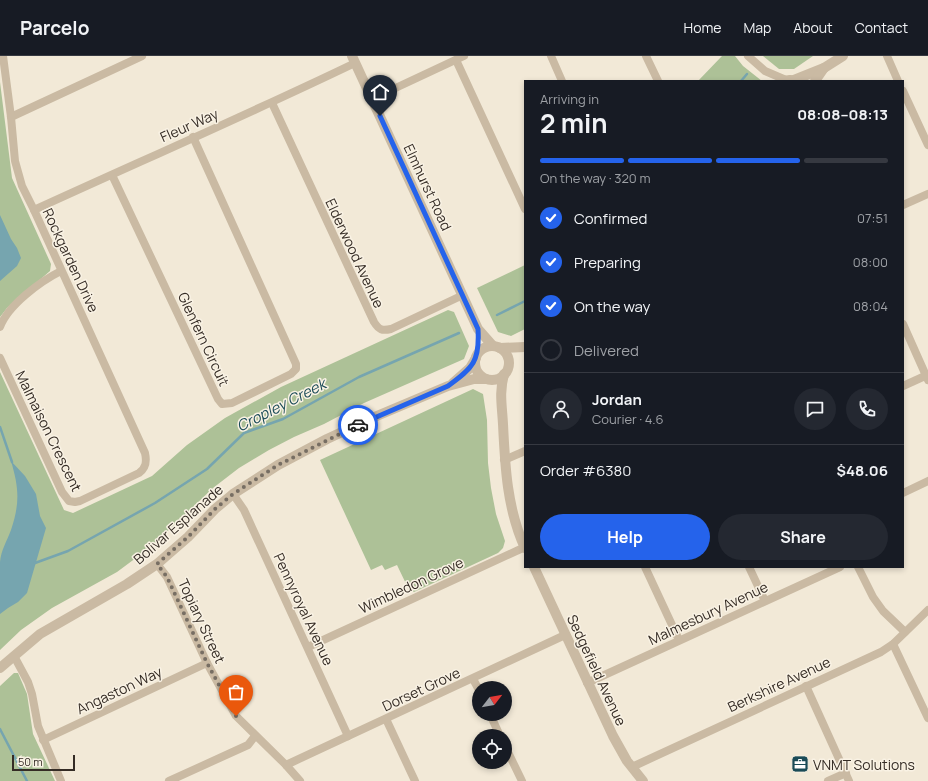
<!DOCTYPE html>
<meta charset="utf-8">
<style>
body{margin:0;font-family:Manrope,sans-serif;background:#242831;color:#f1f3f6;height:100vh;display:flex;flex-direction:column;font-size:15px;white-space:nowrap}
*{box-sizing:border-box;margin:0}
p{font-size:13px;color:#9ea1a6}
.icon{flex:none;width:22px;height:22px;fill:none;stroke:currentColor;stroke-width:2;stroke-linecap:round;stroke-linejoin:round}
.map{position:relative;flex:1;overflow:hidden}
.sheet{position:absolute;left:524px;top:24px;width:380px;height:488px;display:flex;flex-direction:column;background:#171b24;border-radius:0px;box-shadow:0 2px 6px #0003}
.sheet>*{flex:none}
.needle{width:26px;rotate:59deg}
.tools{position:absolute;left:472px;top:625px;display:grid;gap:8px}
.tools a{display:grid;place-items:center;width:40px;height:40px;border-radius:50%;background:#171b24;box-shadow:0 2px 6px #0003;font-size:20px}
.scale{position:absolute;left:12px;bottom:10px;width:63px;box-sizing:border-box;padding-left:4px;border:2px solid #352c25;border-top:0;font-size:11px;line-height:14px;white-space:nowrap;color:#352c25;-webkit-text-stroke:3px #f9f2e4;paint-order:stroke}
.pin{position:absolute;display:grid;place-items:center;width:34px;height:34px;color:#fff;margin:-41px -17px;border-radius:50% 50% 50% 0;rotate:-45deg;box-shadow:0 0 4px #0007}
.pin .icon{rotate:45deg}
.courier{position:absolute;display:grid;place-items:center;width:40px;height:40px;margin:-20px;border:3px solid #2563eb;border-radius:50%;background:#fff;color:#222;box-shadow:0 1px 5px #0007}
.head em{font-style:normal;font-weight:700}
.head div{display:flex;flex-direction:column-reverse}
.head{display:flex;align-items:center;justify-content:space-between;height:68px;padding:0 16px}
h1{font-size:26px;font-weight:700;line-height:30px}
.bar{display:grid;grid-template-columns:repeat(4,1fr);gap:6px 4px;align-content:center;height:48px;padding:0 16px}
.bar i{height:5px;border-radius:3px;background:#363941}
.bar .active{background:#2563eb}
.bar p{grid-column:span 4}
.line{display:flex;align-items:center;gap:10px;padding:0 16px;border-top:1px solid #363941}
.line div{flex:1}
.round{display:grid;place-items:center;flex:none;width:42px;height:42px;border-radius:21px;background:#242831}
ol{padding:0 16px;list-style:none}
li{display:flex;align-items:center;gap:12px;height:44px}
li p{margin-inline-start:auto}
li .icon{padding:4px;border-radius:50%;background:#2563eb;color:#fff;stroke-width:4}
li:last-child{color:#9ea1a6}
li i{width:22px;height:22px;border:2px solid #363941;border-radius:50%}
.primary-button{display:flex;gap:8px;margin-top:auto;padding:8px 16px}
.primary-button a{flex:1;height:46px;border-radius:24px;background:#2563eb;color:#fff;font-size:16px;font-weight:700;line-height:46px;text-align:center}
.primary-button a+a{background:#242831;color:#f1f3f6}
header{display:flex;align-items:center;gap:24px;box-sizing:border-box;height:56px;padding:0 20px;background:#171b24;border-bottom:1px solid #363941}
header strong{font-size:19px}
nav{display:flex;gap:22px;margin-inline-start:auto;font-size:14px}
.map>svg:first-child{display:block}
.green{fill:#adc197}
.water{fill:#76a5af}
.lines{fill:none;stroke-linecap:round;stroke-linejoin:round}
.stream{stroke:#76a5af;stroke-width:2.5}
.minor{stroke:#cabaa3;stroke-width:8}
.tertiary{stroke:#cabaa3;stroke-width:10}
.done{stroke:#776e63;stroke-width:4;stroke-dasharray:0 7.2}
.route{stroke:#2563eb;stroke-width:5}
.labels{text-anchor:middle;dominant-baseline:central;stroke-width:3;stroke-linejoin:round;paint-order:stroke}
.street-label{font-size:14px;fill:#352c25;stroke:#f9f2e4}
.poi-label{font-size:14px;fill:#352c25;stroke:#f9f2e4;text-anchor:start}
.water-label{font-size:15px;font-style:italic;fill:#1a4b57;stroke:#f9f2e4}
</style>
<header>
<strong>Parcelo</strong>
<nav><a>Home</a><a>Map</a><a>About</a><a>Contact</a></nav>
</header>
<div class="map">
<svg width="928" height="725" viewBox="0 0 928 725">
<rect width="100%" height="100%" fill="#f2e9d7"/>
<g class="green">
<path d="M722 0H735L743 10 762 25H698Z"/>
<path d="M763 0H813L794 13H779Z"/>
<path d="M0 26 12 122 51 208 50 215 7 252 0 261Z"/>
<path d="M525 209V273L511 280 498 276 477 232Z"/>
<path d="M448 254 454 256 469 290 464 303 364 347 324 368 294 381 269 394 239 412 213 432 152 490 117 516 52 552 21 574 0 594V316L64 454 73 457 152 420 187 389 225 362 281 331Z"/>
<path d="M473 333 483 338 487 364 488 407 491 432 496 458 505 485 503 492 498 497 414 536 409 534 397 509 385 514 382 509 371 514 320 404Z"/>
<path d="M14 617H18L27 638 33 678 55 725H0V630Z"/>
</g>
<g class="water">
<path d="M0 159 11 183 17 192 21 202 17 210 0 225Z"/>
<path d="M11 405 25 420 36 438 40 460 46 472 27 537 18 546 8 552 0 558C0 541 0 523 0 506 1 494 7 485 11 474 20 447 19 432 11 405Z"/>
</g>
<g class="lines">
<g class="stream">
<path d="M741 25 747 18"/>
<path d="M497 259 525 245"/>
<path d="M0 371 12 406"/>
<path d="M35 507 68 495 155 447 207 413 244 377 283 363 359 321 459 277"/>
<path d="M0 673 27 725"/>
</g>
<g class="minor">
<path d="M551 0 562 25"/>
<path d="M646 0 658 25"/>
<path d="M748 0 765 15 786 24"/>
<path d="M887 0 898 25"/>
<path d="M456 4 525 153"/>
<path d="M903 35 928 89"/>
<path d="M372 43 464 0"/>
<path d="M272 47 374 266C379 274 382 275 391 273L463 239"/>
<path d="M11 61 142 0"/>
<path d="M112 119 218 343 222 348 232 347 291 318 296 313V308L193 81"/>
<path d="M903 149 928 138"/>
<path d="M34 154C141 105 249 58 355 7"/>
<path d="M903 268 928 324"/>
<path d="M0 271C8 249 41 225 61 215"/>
<path d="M0 302 62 436 69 445 75 446 80 445 139 417C146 412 147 406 145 397L34 154 22 130 15 105 11 61 3 0"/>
<path d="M903 330 925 320"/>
<path d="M504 404 525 395"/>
<path d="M903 437 928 425"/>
<path d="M233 438 244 454 348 680"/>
<path d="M157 508 167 521 207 607 236 660 286 709 300 725"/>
<path d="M645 511 679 584"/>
<path d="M749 511 765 545"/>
<path d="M858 511 873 541 883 555 905 576"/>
<path d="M893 588 928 662"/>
<path d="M308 591 525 491"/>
<path d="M14 600 28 626 32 638 38 670 61 725"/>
<path d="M473 623 479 634"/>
<path d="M587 627 840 511"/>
<path d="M806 630 849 725"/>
<path d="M490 658 500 680"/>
<path d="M386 663 415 725"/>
<path d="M43 684 207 607"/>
<path d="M505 690 522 725"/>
<path d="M286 709 565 579"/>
<path d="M632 711 881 596 893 588 928 554"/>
<path d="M169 725 248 689 255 680"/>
<path d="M828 725 846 717"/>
</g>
<g class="tertiary">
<path d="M352 0 478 273 493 290"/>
<path d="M794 24 824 12 843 0"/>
<path d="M784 25 790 24 797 25"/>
<path d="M815 25 824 12"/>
<circle cx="492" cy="307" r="17"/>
<path d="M500 292 525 291"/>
<path d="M504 318C499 337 502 349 503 368 505 410 507 453 525 492"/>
<path d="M453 327 470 312 476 302"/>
<path d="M534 511 613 680 627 705 643 725"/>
<path d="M0 612 40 578 127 528 157 508 188 481 215 453 233 438 278 409 327 383 372 362 448 330 474 323H486"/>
</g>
</g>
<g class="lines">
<path class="done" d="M236 660 207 607 167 521 157 508 188 481 215 453 233 438 278 409 358 369"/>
<path class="route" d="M358 369 448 330C473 312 480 305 478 273L380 60"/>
</g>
<defs>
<g id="office-square" transform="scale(0.9)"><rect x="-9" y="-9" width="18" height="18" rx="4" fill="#1a4b57" stroke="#f9f2e4"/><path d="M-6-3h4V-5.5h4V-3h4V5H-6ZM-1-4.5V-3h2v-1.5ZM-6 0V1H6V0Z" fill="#fff"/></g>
</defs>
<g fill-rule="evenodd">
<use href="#office-square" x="800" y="708"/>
</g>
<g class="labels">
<g class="street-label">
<text transform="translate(189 69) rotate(-24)">Fleur Way</text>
<text transform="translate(428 131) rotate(65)">Elmhurst Road</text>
<text transform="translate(355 197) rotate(65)">Elderwood Avenue</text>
<text transform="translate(71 204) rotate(65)">Rockgarden Drive</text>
<text transform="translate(204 283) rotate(65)">Glenfern Circuit</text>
<text transform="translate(49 375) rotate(64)">Malmaison Crescent</text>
<text transform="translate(178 468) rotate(-41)">Bolivar Esplanade</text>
<text transform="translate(411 529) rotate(-25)">Wimbledon Grove</text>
<text transform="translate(304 553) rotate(65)">Pennyroyal Avenue</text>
<text transform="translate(708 557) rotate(-25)">Malmesbury Avenue</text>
<text transform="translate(202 565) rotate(65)">Topiary Street</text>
<text transform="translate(597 614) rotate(65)">Sedgefield Avenue</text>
<text transform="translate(779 628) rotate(-25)">Berkshire Avenue</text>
<text transform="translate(421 633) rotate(-25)">Dorset Grove</text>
<text transform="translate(119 634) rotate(-25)">Angaston Way</text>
</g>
<g class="poi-label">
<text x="813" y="708">VNMT Solutions</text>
</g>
<g class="water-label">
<text transform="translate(281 349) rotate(-27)">Cropley Creek</text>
</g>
</g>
</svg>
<div class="tools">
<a><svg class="needle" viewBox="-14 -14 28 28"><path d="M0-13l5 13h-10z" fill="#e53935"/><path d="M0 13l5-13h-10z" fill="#9ea1a6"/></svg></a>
<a><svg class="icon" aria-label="locate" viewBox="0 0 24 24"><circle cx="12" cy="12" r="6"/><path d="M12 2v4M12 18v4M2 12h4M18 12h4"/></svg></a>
</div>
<div class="scale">50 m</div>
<div class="pin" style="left:236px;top:660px;background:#ea580c"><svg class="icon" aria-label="bag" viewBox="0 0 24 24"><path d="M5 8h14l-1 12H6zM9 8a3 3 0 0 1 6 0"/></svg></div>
<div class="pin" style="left:380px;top:60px;background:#1f2937"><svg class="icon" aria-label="home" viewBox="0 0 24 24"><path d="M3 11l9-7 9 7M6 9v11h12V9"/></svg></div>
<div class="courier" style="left:358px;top:369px"><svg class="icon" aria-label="car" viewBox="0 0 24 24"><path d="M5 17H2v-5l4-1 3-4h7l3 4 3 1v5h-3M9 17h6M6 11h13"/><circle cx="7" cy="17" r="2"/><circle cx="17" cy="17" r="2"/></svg></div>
<section class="sheet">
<div class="head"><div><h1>2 min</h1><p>Arriving in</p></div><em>08:08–08:13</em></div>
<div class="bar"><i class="active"></i><i class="active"></i><i class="active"></i><i></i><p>On the way · 320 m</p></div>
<ol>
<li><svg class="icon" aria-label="check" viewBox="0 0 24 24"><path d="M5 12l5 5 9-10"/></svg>Confirmed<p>07:51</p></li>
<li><svg class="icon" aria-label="check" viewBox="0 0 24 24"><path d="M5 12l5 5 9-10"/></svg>Preparing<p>08:00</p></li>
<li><svg class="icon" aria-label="check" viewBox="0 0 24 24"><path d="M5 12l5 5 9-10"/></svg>On the way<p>08:04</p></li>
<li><i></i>Delivered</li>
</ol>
<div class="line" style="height:72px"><a class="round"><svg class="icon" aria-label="person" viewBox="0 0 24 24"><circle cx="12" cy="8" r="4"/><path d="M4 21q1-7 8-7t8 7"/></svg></a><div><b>Jordan</b><p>Courier · 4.6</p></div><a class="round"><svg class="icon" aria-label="chat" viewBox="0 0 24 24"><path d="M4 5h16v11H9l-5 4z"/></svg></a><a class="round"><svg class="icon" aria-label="phone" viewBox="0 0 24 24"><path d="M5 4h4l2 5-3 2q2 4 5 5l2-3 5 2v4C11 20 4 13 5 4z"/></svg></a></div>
<div class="line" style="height:52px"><div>Order #6380</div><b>$48.06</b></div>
<div class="primary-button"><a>Help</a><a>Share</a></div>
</section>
</div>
